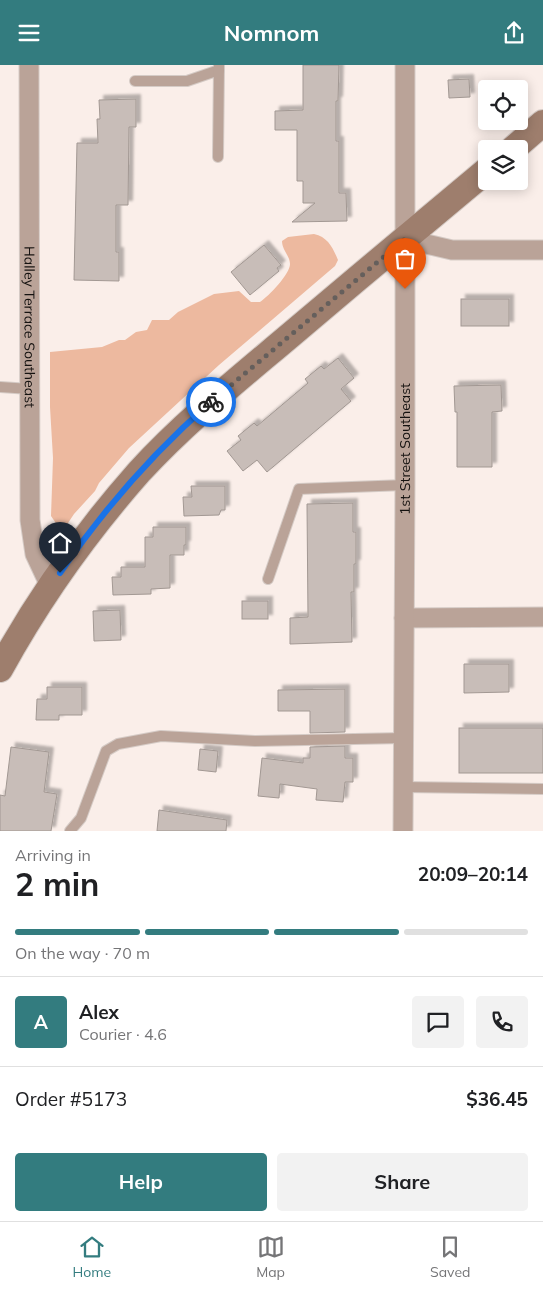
<!DOCTYPE html>
<meta charset="utf-8">
<style>
body{margin:0;font-family:Mulish,sans-serif;background:#f2f2f2;color:#202124;height:100vh;display:flex;flex-direction:column;font-size:19px;white-space:nowrap}
*{box-sizing:border-box;margin:0}
p{font-size:16px;color:#757577}
.icon{flex:none;width:28px;height:28px;fill:none;stroke:currentColor;stroke-width:2;stroke-linecap:round;stroke-linejoin:round}
.map{position:relative;height:766px;overflow:hidden}
.panel{display:flex;flex-direction:column;background:#fff;flex:1}
.panel>*{flex:none}
.fabs{position:absolute;left:478px;top:15px;display:grid;gap:10px}
.fabs a{display:grid;place-items:center;width:50px;height:50px;border-radius:5px;background:#fff;box-shadow:0 2px 12px #0003;font-size:25px}
.pin{position:absolute;display:grid;place-items:center;width:42px;height:42px;color:#fff;margin:-51px -21px;border-radius:50% 50% 50% 0;rotate:-45deg;box-shadow:0 0 5px #0007}
.pin .icon{rotate:45deg}
.courier{position:absolute;display:grid;place-items:center;width:50px;height:50px;margin:-25px;border:4px solid #1a73e8;border-radius:50%;background:#fff;color:#222;box-shadow:0 1px 6px #0007}
.head em{font-style:normal;font-weight:700}
.head div{display:flex;flex-direction:column-reverse}
.head{display:flex;align-items:center;justify-content:space-between;height:85px;padding:0 15px}
h1{font-size:32px;font-weight:700;line-height:38px}
.bar{display:grid;grid-template-columns:repeat(4,1fr);gap:8px 5px;align-content:center;height:60px;padding:0 15px}
.bar i{height:6px;border-radius:4px;background:#e0e0e0}
.bar .on{background:#337c7f}
.bar p{grid-column:span 4}
.line{display:flex;align-items:center;gap:12px;padding:0 15px;border-top:1px solid #e0e0e0}
.line div{flex:1}
.round{display:grid;place-items:center;flex:none;width:52px;height:52px;border-radius:5px;background:#f2f2f2}
.action{display:flex;gap:10px;margin-top:auto;padding:10px 15px}
.action a{flex:1;height:58px;border-radius:5px;background:#337c7f;color:#fff;font-size:20px;font-weight:700;line-height:58px;text-align:center}
.action a+a{background:#f2f2f2;color:#202124}
header{display:flex;justify-content:space-between;align-items:center;height:65px;padding:0 15px;background:#337c7f;color:#fff;font-size:22px;font-weight:700}
.dock{display:flex;justify-content:space-around;align-items:center;height:70px;border-top:1px solid #e0e0e0;background:#fff;font-size:14px;color:#757577}
.dock a{display:grid;justify-items:center;gap:2px}
.dock .on{color:#337c7f}
.map>svg:first-child{display:block}
.green{fill:#edb99f}
.building{fill:#c8bdb8;stroke:#a29893;filter:url(#shadow)}
.lines{fill:none;stroke-linecap:round;stroke-linejoin:round}
.lane-casing{stroke:#d5cbc6;stroke-width:12}
.street-casing{stroke:#d5cbc6;stroke-width:21}
.secondary-casing{stroke:#d5cbc6;stroke-width:28}
.lane{stroke:#baa398;stroke-width:10}
.street{stroke:#baa398;stroke-width:19}
.secondary{stroke:#9e7e6d;stroke-width:26}
.done{stroke:#655f5c;stroke-width:5;stroke-dasharray:0 9}
.route{stroke:#1a73e8;stroke-width:6}
.labels{text-anchor:middle;dominant-baseline:central;stroke-width:4;stroke-linejoin:round;paint-order:stroke}
.street-label{font-size:14px;fill:#151210;stroke:#faeee9}
</style>
<header><svg class="icon" aria-label="menu" viewBox="0 0 24 24"><path d="M4 6h16M4 12h16M4 18h16"/></svg>Nomnom<svg class="icon" aria-label="share" viewBox="0 0 24 24"><path d="M12 15V3M7 8l5-5 5 5M5 13v7h14v-7"/></svg></header>
<div class="map">
<svg width="543" height="766" viewBox="0 0 543 766">
<defs>
<filter id="shadow"><feDropShadow dx="4.5" dy="-4.5" stdDeviation="1" flood-color="#0004"/></filter>
</defs>
<rect width="100%" height="100%" fill="#faeee9"/>
<path class="green" d="M314 169C328 172 333 183 338 195L335 201 219 300 129 383 99 418 95 426 74 449 62 467 51 451 53 393 50 342V287L102 282 119 275H125L136 267 147 265 152 255H169L178 247 214 229 239 226 251 237H260C269 231 290 209 290 199 290 191 282 185 282 176L288 172Z"/>
<g class="building">
<path d="M303 0H339L338 36H336V76H339V128H346L347 156 292 157 315 138H303V116H297V65H275V46L303 45Z"/>
<path d="M469 14 470 32 449 33 448 15Z"/>
<path d="M136 34V62H129L128 140H116V187H119V216L74 215 77 78H98L97 54H100L99 35Z"/>
<path d="M264 180 281 200 277 203 279 206 250 230 231 207Z"/>
<rect x="461" y="234" width="48" height="27"/>
<path d="M338 293 354 313 341 324 351 336 267 407 257 395 243 406 227 386 241 375 238 371 254 358 257 361 308 318 305 314 321 301 324 304Z"/>
<path d="M501 320 502 346 492 347V402H457V347H455L454 321Z"/>
<path d="M191 421H225V445H221L219 450 184 451 183 432H192Z"/>
<path d="M353 438V467H356V499H354V527H351L352 577 290 579V553L308 552 307 439Z"/>
<path d="M153 462H186V480H184V490H170V523L151 524V529L113 530 112 512H121V502H145V472H153Z"/>
<rect x="242" y="536" width="26" height="18"/>
<path d="M120 545 121 575 94 576 93 546Z"/>
<path d="M464 599H509V627L464 628Z"/>
<path d="M47 622H82V650H59V655H36L37 634H47Z"/>
<path d="M345 624V667L310 668V646H278V625Z"/>
<rect x="459" y="663" width="84" height="45"/>
<path d="M345 681V693H353V717H345L343 737 316 735 317 724 280 719 279 733 258 731 262 693 303 698V693H310V682Z"/>
<path d="M11 682 49 687 44 727 57 729 51 766H0V730L5 731Z"/>
<path d="M200 684 218 686 216 707 198 705Z"/>
<path d="M159 745 227 755 226 766H157Z"/>
</g>
<g class="lines">
<g class="lane-casing">
<g id="lane">
<path d="M135 16H187L219 5"/>
<path d="M218 92 219 0"/>
<path d="M0 322 30 324"/>
<path d="M268 514 299 424 405 420"/>
<path d="M403 722 543 724"/>
<path d="M70 766 81 753 106 686 118 679 161 671 255 676 404 673"/>
</g>
</g>
<g class="street-casing">
<g id="street">
<path id="s1" d="M29 0 30 455 35 489 50 521"/>
<path d="M405 174 452 185H543"/>
<path d="M404 553 543 552"/>
<path id="s2" d="M403 766 405 420V0"/>
</g>
</g>
<g class="secondary-casing">
<g id="secondary">
<path d="M513 84 543 58"/>
<path d="M0 604C39 533 86 467 139 407 184 358 236 316 287 273 353 217 420 161 486 106"/>
</g>
</g>
<use href="#lane" class="lane"/>
<use href="#street" class="street"/>
<use href="#secondary" class="secondary"/>
</g>
<g class="lines">
<path class="done" d="M211 337 405 174V224"/>
<path class="route" d="M60 508C103 445 154 387 211 337"/>
</g>
<g class="labels">
<g class="street-label">
<text stroke="none"><textPath href="#s1" startOffset="262">Halley Terrace Southeast</textPath></text>
<text stroke="none"><textPath href="#s2" startOffset="382">1st Street Southeast</textPath></text>
</g>
</g>
</svg>
<div class="fabs">
<a><svg class="icon" aria-label="locate" viewBox="0 0 24 24"><circle cx="12" cy="12" r="6"/><path d="M12 2v4M12 18v4M2 12h4M18 12h4"/></svg></a>
<a><svg class="icon" aria-label="layers" viewBox="0 0 24 24"><path d="M12 4l9 5-9 5-9-5zM3 14l9 5 9-5"/></svg></a>
</div>
<div class="pin" style="left:405px;top:224px;background:#ea580c"><svg class="icon" aria-label="bag" viewBox="0 0 24 24"><path d="M5 8h14l-1 12H6zM9 8a3 3 0 0 1 6 0"/></svg></div>
<div class="pin" style="left:60px;top:508px;background:#1f2937"><svg class="icon" aria-label="home" viewBox="0 0 24 24"><path d="M3 11l9-7 9 7M6 9v11h12V9"/></svg></div>
<div class="courier" style="left:211px;top:337px"><svg class="icon" aria-label="bike" viewBox="0 0 24 24"><circle cx="6" cy="16" r="4"/><circle cx="18" cy="16" r="4"/><path d="M6 16l4-8h5l3 8M10 8l3 8H6M13 5h3"/></svg></div>
</div>
<section class="panel">
<div class="head"><div><h1>2 min</h1><p>Arriving in</p></div><em>20:09–20:14</em></div>
<div class="bar"><i class="on"></i><i class="on"></i><i class="on"></i><i></i><p>On the way · 70 m</p></div>
<div class="line" style="height:90px"><b class="round" style="background:#337c7f;color:#fff">A</b><div><b>Alex</b><p>Courier · 4.6</p></div><a class="round"><svg class="icon" aria-label="chat" viewBox="0 0 24 24"><path d="M4 5h16v11H9l-5 4z"/></svg></a><a class="round"><svg class="icon" aria-label="phone" viewBox="0 0 24 24"><path d="M5 4h4l2 5-3 2q2 4 5 5l2-3 5 2v4C11 20 4 13 5 4z"/></svg></a></div>
<div class="line" style="height:65px"><div>Order #5173</div><b>$36.45</b></div>
<div class="action"><a>Help</a><a>Share</a></div>
</section>
<nav class="dock">
<a class="on"><svg class="icon" aria-label="home" viewBox="0 0 24 24"><path d="M3 11l9-7 9 7M6 9v11h12V9"/></svg>Home</a>
<a><svg class="icon" aria-label="map" viewBox="0 0 24 24"><path d="M3 6l6-2 6 2 6-2v14l-6 2-6-2-6 2zM9 4v14M15 6v14"/></svg>Map</a>
<a><svg class="icon" aria-label="saved" viewBox="0 0 24 24"><path d="M7 4h10v16l-5-4-5 4z"/></svg>Saved</a>
</nav>
